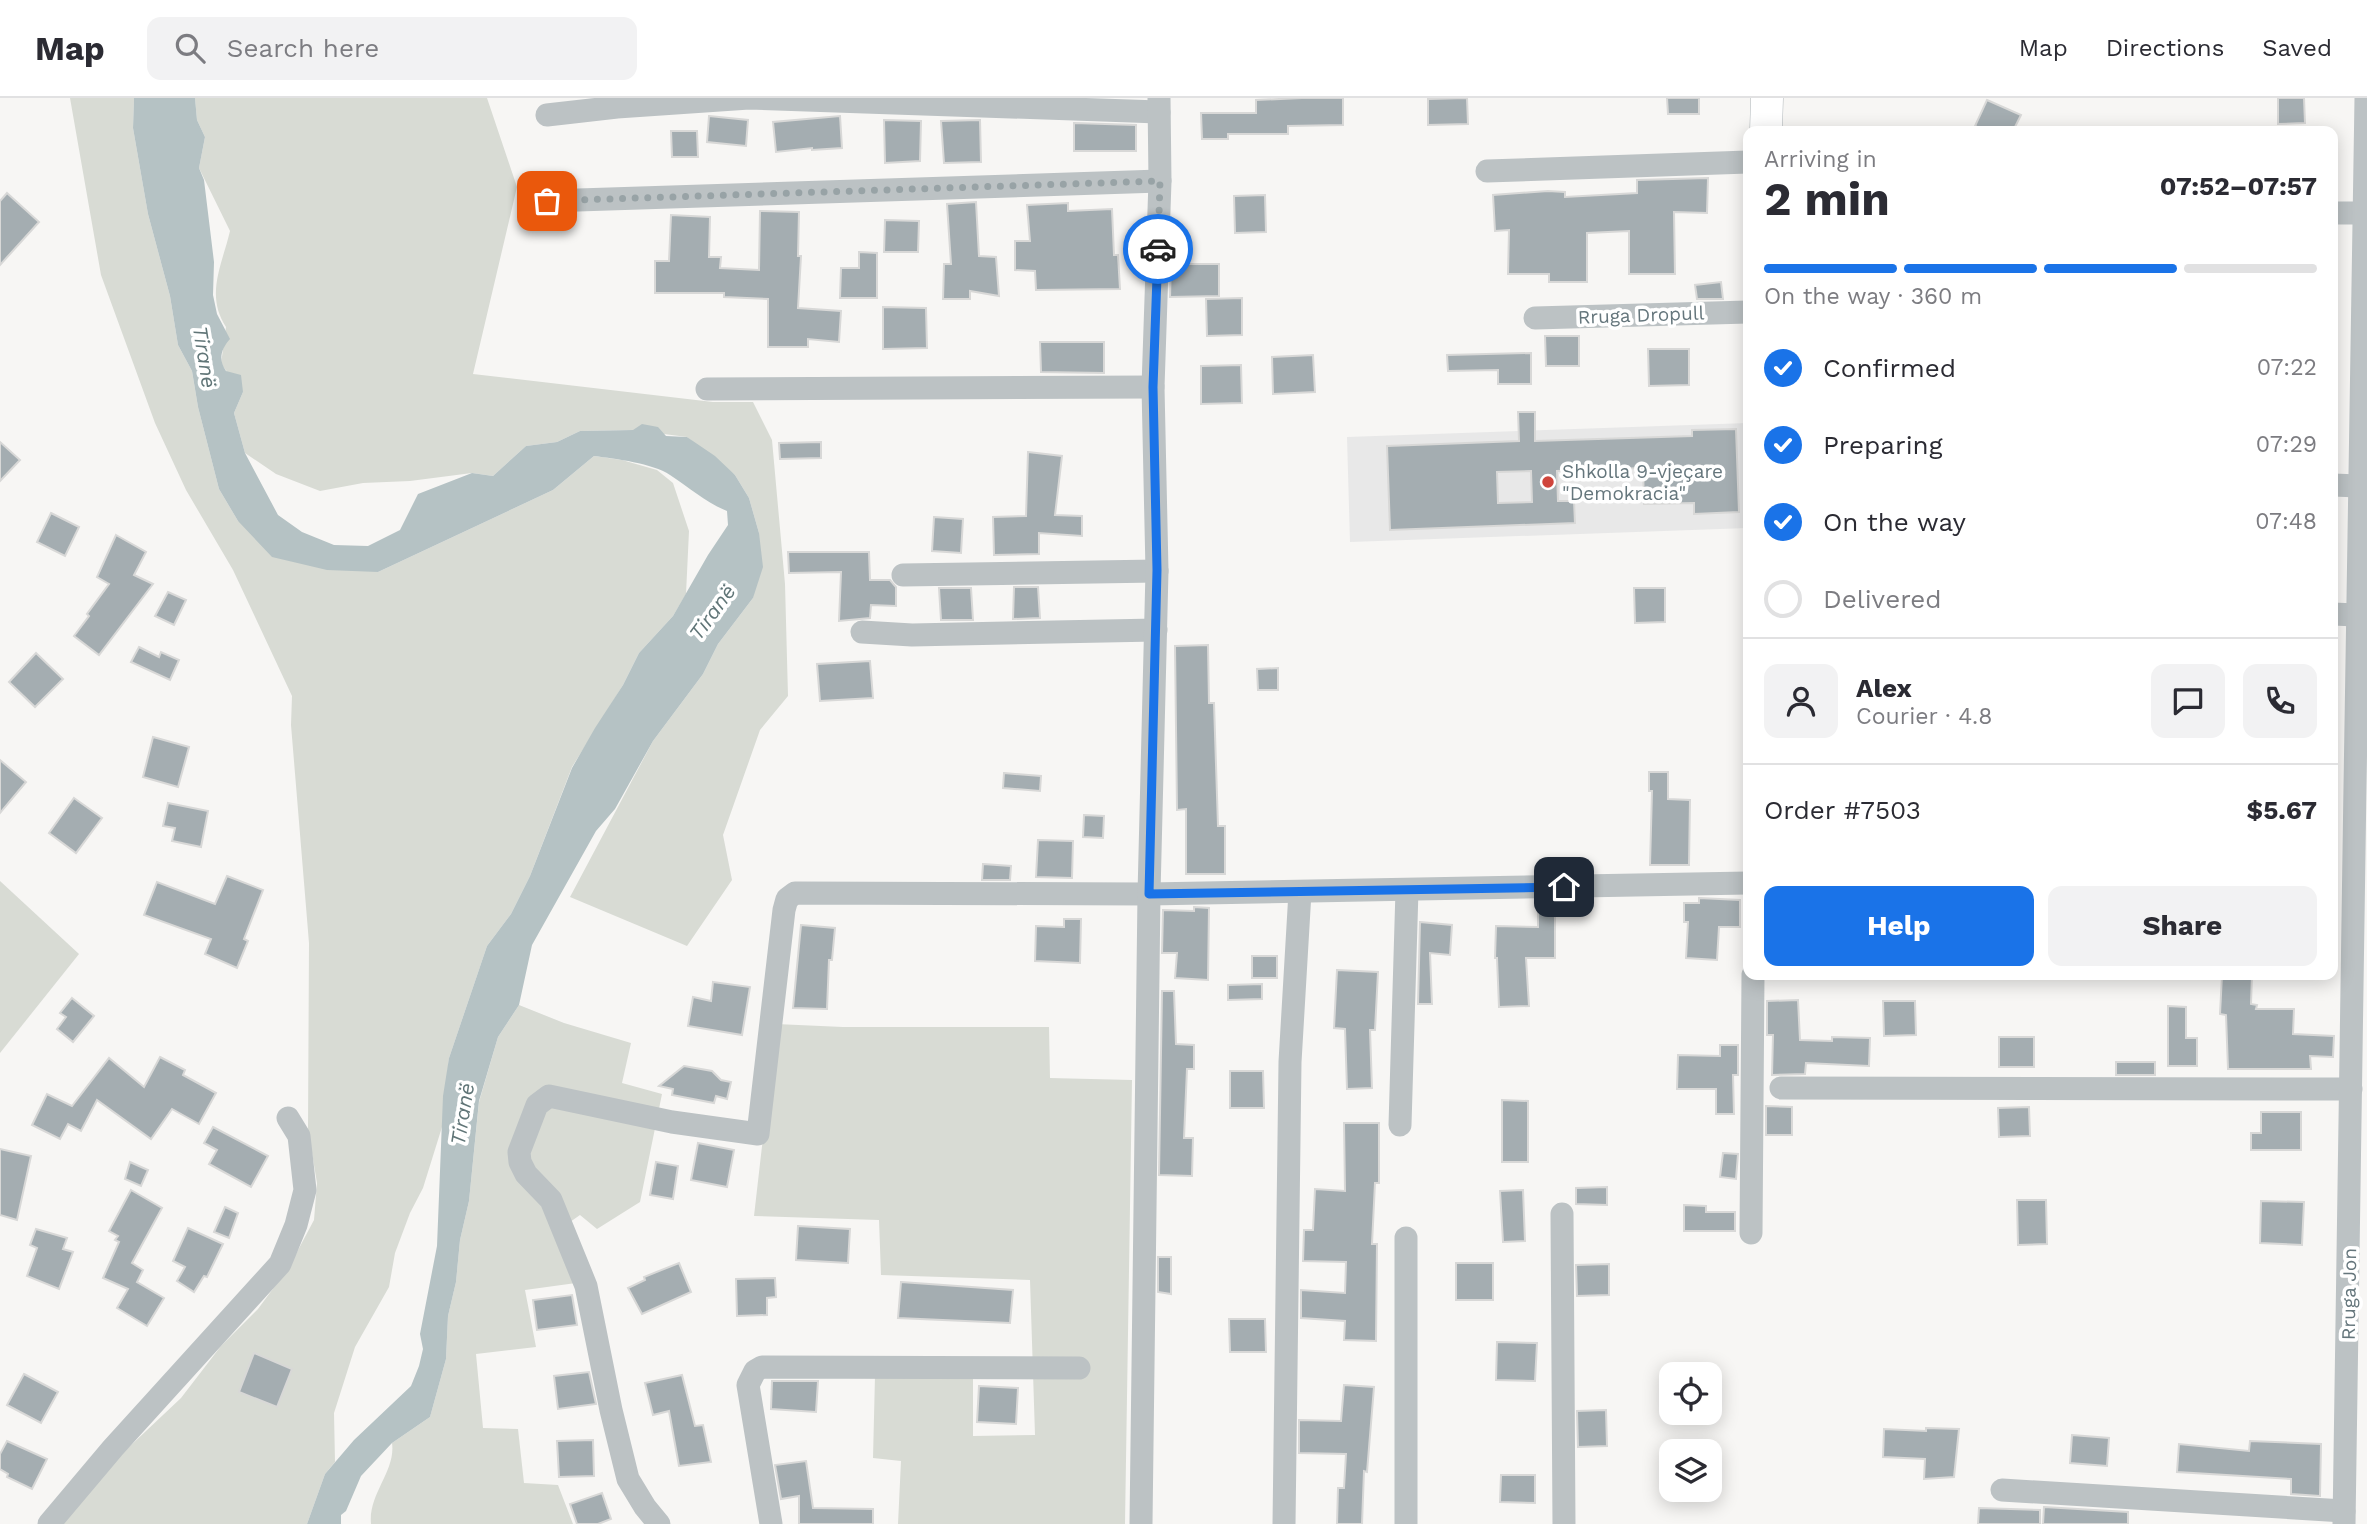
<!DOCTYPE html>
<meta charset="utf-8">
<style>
body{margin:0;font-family:"Work Sans",sans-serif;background:#f2f2f3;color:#2b2b33;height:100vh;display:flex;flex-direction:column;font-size:26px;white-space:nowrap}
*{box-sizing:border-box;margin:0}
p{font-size:23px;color:#7c7c81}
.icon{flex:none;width:38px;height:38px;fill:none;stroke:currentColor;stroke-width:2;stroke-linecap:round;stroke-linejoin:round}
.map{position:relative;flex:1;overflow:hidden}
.details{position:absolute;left:1743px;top:28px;width:595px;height:854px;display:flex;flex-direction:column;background:#fff;border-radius:14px;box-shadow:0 4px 18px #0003}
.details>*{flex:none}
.tools{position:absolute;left:1659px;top:1264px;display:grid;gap:14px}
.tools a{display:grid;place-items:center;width:63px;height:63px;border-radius:14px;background:#fff;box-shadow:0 4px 18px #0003;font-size:35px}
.pin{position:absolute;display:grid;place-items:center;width:60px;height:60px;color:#fff;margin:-30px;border-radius:14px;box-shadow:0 4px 10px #0006}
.courier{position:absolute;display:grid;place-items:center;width:70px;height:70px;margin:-35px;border:5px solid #1a73e8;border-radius:50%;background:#fff;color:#222;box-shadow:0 2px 9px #0007}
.summary em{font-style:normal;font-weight:700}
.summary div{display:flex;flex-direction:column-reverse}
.summary{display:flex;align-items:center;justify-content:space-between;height:119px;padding:0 21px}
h1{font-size:46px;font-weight:700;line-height:52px}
.bar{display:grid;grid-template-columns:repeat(4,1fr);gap:10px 7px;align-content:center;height:84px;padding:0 21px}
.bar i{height:9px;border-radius:5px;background:#e1e1e2}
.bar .on{background:#1a73e8}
.bar p{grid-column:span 4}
.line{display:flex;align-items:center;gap:18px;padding:0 21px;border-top:2px solid #e1e1e2}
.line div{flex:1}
.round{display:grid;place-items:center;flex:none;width:74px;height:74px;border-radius:14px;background:#f2f2f3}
ol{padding:0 21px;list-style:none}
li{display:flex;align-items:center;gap:21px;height:77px}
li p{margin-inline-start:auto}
li .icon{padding:7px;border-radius:50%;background:#1a73e8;color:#fff;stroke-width:4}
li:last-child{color:#7c7c81}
li i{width:38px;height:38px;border:4px solid #e1e1e2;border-radius:50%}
.button{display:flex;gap:14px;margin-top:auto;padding:14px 21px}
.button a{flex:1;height:80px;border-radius:14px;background:#1a73e8;color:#fff;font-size:28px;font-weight:700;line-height:80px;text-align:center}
.button a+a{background:#f2f2f3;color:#2b2b33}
header{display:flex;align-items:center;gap:42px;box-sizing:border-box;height:98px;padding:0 35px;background:#fff;border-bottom:2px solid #e1e1e2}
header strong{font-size:33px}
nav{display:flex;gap:38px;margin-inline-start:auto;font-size:24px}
.search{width:490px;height:63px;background:#f2f2f3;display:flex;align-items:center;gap:18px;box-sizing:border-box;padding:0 24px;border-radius:14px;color:#7c7c81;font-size:26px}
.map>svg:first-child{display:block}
.built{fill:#e8e8e8}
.green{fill:#d8dbd4}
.water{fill:#b5c2c4}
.building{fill:#a4adb1;stroke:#d8d8d7;stroke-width:2;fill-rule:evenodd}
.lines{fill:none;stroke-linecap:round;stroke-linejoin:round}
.secondary-casing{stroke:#afb6b9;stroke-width:33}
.street{stroke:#bcc2c4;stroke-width:23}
.secondary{stroke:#fff;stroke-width:32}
.done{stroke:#98a3a6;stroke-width:7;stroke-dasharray:0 12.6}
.route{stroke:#1a73e8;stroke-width:9}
.poi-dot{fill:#cf453c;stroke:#fff;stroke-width:2.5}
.labels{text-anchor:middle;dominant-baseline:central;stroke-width:7;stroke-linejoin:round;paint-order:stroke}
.street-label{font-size:19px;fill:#65767c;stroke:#fff}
.poi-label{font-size:19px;fill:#65767c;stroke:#fff;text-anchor:start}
.water-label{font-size:21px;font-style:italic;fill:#607577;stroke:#fff}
</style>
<header>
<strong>Map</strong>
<div class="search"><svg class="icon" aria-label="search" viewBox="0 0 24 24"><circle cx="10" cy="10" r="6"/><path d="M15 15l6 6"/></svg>Search here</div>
<nav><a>Map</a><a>Directions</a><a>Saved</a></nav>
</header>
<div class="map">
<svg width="2367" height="1426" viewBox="0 0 2367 1426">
<rect width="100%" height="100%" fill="#f7f6f4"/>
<path class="built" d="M1748 325V430L1350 444 1347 339Z"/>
<g class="green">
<path d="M70 0H134L133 30 148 116 170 198 178 247 192 273 198 309 219 391 238 423 378 474 553 392 594 358 622 362 657 372 673 385 689 433 686 496 673 518 639 555 623 587 572 669 530 778 511 816 487 848 449 960 442 1029 423 1090 410 1115 395 1155 389 1189 355 1249 334 1315 335 1364 325 1376 307 1426H61L110 1367 181 1300 221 1248 258 1211 289 1169 314 1122 317 1085 308 1031 309 845 291 627 292 598 233 472 186 392 155 325 101 177Z"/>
<path d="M195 0H487L517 89 473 276 713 304H753L772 342 785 486 788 598 760 632 723 737 732 782 687 848 570 799 653 643 703 576 718 546 753 500 759 435 749 400 735 377 687 339 633 332 580 333 557 344 526 348 493 378 472 375 410 383 363 385 320 393 276 376 245 355 234 315 243 294 221 266 226 229C205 197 222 167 230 133L199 70 205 39 197 22Z"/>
<path d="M0 783 79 856 0 955Z"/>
<path d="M519 907 564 925 631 945 622 985 662 996 640 1104 597 1131 580 1117 553 1136 576 1185 525 1192 536 1249 476 1256 483 1330 518 1331 524 1385 558 1387 573 1426H371C368 1396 396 1373 392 1345L430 1319 446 1261 448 1218 456 1184 460 1142 469 1103 479 1004 498 939Z"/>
<path d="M776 926 843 929H1049L1050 980 1132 982 1125 1426H898L901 1363 873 1360 875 1278H973V1338L1035 1337 1030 1182 881 1177 879 1122 754 1118Z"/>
</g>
<path class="water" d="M134 0H195L197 22 205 39 199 70 204 82 214 164 213 197 217 216 230 241C221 251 218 262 226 273L241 277 243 294 234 315 245 355 278 417 302 434 334 447 368 448 400 432 418 396 472 375 493 378 526 348 557 344 580 333 633 332 642 326 658 329 666 338 687 339 715 358 735 377 749 400 759 435 763 469 753 500 718 546 703 576 653 643 615 711 596 733 532 847 519 907 498 939 479 1003 469 1103 460 1142 456 1184 448 1218 446 1261 430 1319 392 1345 361 1378 346 1413 341 1417V1426H307L325 1376 354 1342 411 1288 419 1268 423 1251 420 1236 437 1148 443 998 449 960 487 848 511 816 530 778 572 670 595 630 623 587 639 555 673 518 708 457 728 427 727 413C705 404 690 390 670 377 652 365 616 361 594 358L553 392 378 474 327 472 272 459 238 423 219 391 198 309 192 273 178 247 170 198 148 116 133 30Z"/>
<g class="building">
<path d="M1302 0H1343V27L1288 28V36H1228V41H1202L1201 15H1256V2Z"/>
<path d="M1467 0 1468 26 1428 27V1Z"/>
<path d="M1667 0H1699V16H1668Z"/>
<path d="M2278 0H2304L2305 25 2278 26Z"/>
<path d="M1987 2 2021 17 2013 33H1986L1975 28Z"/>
<path d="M709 18 748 22 746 48 707 44Z"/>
<path d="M840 18 842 50 812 52V50L776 54 773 24Z"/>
<path d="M884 22 921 23 920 63 885 65Z"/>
<path d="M980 22 981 64 944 65 941 23Z"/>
<path d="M1074 25 1136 27V53H1074Z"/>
<path d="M671 33H697L698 59H672Z"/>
<path d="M1708 80 1707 115 1674 114 1675 176H1629V133L1587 135V184H1549V176H1508L1509 132 1495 133 1493 97 1548 93 1565 94V99L1637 95V82Z"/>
<path d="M7 95 39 124 0 167V103Z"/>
<path d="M1265 97 1266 134 1235 135 1234 98Z"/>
<path d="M976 104 979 158 996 159 999 198 970 193V201H943L944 166H951L947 106Z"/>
<path d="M1068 105V113L1112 111 1114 157H1118L1120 191 1036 192 1035 173 1015 172V143H1030L1027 107Z"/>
<path d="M760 113 799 114 798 158H801L798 210 841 213 839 244 808 241V249H768V201L724 199V195H655V163H669L671 117 710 119 709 159H721L720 170 759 172Z"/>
<path d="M885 122 919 123 918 154H884Z"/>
<path d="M859 154 877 155V200H840L841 170H859Z"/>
<path d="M1171 166H1219V198L1170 199Z"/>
<path d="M1721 184 1723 201H1697L1695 187Z"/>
<path d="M1242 200V237L1207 238 1206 201Z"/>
<path d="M883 209 926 210 927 250 883 251Z"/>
<path d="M1545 238H1579V268H1546Z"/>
<path d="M1040 244H1104V275L1041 274Z"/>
<path d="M1648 251H1689V287L1649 288Z"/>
<path d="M1531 255V286H1498V272L1448 273 1447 257Z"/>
<path d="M1313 257 1315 294 1273 296 1272 259Z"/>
<path d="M1241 267 1242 305 1201 306V268Z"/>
<path d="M1518 314H1535V343L1692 338V332L1736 331 1739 414 1694 416V405L1644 406 1643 370 1557 373 1558 403H1574L1575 425 1390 432 1387 348 1519 343ZM1531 373 1532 404 1498 405 1497 374Z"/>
<path d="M0 344 20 362 0 383Z"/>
<path d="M821 344V360L780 361 779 345Z"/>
<path d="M1028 354 1062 358 1055 417 1082 418V438L1039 435V456L994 457 993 419 1026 418Z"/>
<path d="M51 415 79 429 65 458 37 444Z"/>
<path d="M934 419 963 421 961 455 932 453Z"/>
<path d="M116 437 146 454 134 477 153 486 99 557 74 538 89 518 87 516 109 486 97 479Z"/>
<path d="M788 454H869L870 482H890L896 489V508L871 507 870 520 839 523 841 474 789 475Z"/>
<path d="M1014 489H1038L1040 520 1013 521Z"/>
<path d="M939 490H971L973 522H941Z"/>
<path d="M1634 490H1665V524L1635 525Z"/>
<path d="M168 494 186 502 174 527 155 518Z"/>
<path d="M1208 547 1209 605H1214L1218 728H1225V776H1186V711L1177 712 1175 548Z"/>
<path d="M139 549 159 559 161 554 179 562 170 582 131 564Z"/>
<path d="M36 555 63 581 35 609 9 584Z"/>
<path d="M870 563 873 600 820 603 817 566Z"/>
<path d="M1278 570V592H1258L1257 571Z"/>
<path d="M153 639 189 649 178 689 143 679Z"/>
<path d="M0 662 26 684 0 715Z"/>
<path d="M1649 674H1668V701L1690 702 1689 767H1650L1652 693H1649Z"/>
<path d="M1004 675 1041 678 1040 693 1003 690Z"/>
<path d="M74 700 102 720 76 755 49 735Z"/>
<path d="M168 705 208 713 201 749 172 743 175 730 163 728Z"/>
<path d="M1084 717 1104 718 1103 740 1083 739Z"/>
<path d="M1038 742 1073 743 1072 780 1036 779Z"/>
<path d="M983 766 1011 768 1010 782H982Z"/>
<path d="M227 778 263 792 244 841 248 843 237 870 205 856 211 841 144 817 157 784 215 806Z"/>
<path d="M1699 800 1740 802V829H1719L1717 862 1686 860 1688 824H1684V805H1699Z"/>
<path d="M1538 806H1555V860H1526L1529 908 1499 909 1497 860H1495L1496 828 1538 829Z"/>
<path d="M1194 809 1209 810 1208 882 1175 880 1177 855H1162L1163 812 1194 813Z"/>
<path d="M1064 821H1081L1080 865 1035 863 1036 828 1064 829Z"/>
<path d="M1420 824 1452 827 1450 857 1430 855 1432 906H1418Z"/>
<path d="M801 827 835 830 832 862H829L827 911 793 910Z"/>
<rect x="1252" y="858" width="25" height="22"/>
<path d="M1337 872 1378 874 1375 932H1370L1372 990 1347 991 1345 931 1334 930Z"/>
<path d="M2222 877H2252L2251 906 2257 907 2256 911H2294L2293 936 2334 938 2333 959 2310 958 2311 971H2228L2226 917 2220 916Z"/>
<path d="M713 884 750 889 742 937 688 928 693 899 711 903Z"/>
<path d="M1262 886V901L1228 902V887Z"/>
<path d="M1162 893H1174L1176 946 1194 947V971H1187L1184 1040H1193L1192 1078 1159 1077Z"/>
<path d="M72 900 94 918 73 944 57 931 66 919 60 915Z"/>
<path d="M1798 902 1800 942 1832 943V939L1870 940 1869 968 1806 965 1805 976 1772 977 1773 937H1767V903Z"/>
<path d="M1883 903H1915L1916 937 1884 938Z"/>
<path d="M2168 908 2186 909V940H2197V968H2168Z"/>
<rect x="1999" y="939" width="35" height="30"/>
<path d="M1720 947H1738V977H1733L1734 1016H1716V991H1677L1678 957 1720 958Z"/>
<path d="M160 959 185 972 183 977 216 995 199 1026 172 1011 151 1041 97 1002 81 1033 68 1026 60 1041 32 1027 47 996 72 1008 109 960 144 989Z"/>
<rect x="2116" y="964" width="39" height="13"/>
<path d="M684 968 712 973 721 982 731 984 727 1001 716 998 714 1005 672 997 673 991 659 988Z"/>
<path d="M1230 973H1263L1264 1010H1230Z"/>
<path d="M1502 1002 1528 1003V1064H1502Z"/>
<path d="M1766 1008 1792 1009V1037H1766Z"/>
<path d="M2029 1009 2030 1038 1999 1039 1998 1010Z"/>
<path d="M2261 1014H2301V1052H2251V1035H2261Z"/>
<path d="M1344 1025H1379V1085H1375L1372 1146H1377L1376 1243 1344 1242 1345 1223 1301 1220V1192L1345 1195 1346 1164 1303 1163 1304 1132H1313L1315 1091 1345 1093Z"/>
<path d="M213 1029 268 1058 251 1089 209 1066 217 1052 204 1045Z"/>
<path d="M698 1045 734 1052 727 1089 691 1082Z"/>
<path d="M0 1051 31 1058 17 1122 0 1117Z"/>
<path d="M1723 1055 1738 1056 1736 1081 1720 1079Z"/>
<path d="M130 1064 148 1072 141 1088 125 1081Z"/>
<path d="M656 1064 678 1068 673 1101 650 1097Z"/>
<path d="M1607 1089V1107L1576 1106V1090Z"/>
<path d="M131 1092 162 1110 132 1165 143 1172 137 1184 164 1200 147 1228 117 1210 128 1191 103 1180 119 1144 115 1142 118 1138 109 1133Z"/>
<path d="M1523 1092 1525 1143 1503 1144 1500 1093Z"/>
<path d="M2017 1102H2046L2047 1146 2018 1147Z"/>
<path d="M2261 1103 2304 1104 2302 1147 2260 1145Z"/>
<path d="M1684 1107 1706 1108V1114H1735V1133H1684Z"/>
<path d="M225 1109 238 1115 229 1140 214 1134Z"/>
<path d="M798 1128 850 1131 848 1165 796 1162Z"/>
<path d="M188 1130 223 1146 207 1179 204 1178 194 1194 177 1183 185 1169 173 1163Z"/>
<path d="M36 1131 67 1140 63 1151 73 1154 59 1191 27 1178 37 1150 30 1147Z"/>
<path d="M1158 1159H1171V1196L1158 1194Z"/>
<path d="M679 1165 691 1194 642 1216 628 1190 645 1182 644 1179Z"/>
<rect x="1456" y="1165" width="37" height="37"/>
<path d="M1609 1166V1197L1577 1198 1576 1167Z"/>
<path d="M775 1180 776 1199 767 1200V1217L737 1218 736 1181Z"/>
<path d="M901 1184 1013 1192 1010 1225 898 1220Z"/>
<path d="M572 1197 577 1227 537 1232 533 1202Z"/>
<path d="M1229 1221H1265L1266 1254H1230Z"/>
<path d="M1497 1244 1537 1245 1535 1283 1496 1282Z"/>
<path d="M254 1255 292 1271 277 1309 239 1294Z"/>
<path d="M589 1274 596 1306 558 1311 554 1278Z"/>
<path d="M24 1276 58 1294 41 1325 7 1307Z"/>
<path d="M682 1277 695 1328 703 1327 711 1364 679 1368 669 1313 653 1317 645 1285Z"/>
<path d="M772 1283H818L816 1314 771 1311Z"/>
<path d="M1344 1287 1374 1289 1367 1374 1364 1373 1362 1426H1337L1338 1390H1344L1346 1356 1299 1355V1322L1341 1323Z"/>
<path d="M979 1288 1018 1290 1016 1326 977 1324Z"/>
<path d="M1606 1312 1607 1348 1578 1349 1577 1313Z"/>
<path d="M1926 1330 1959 1331 1954 1379 1924 1381 1925 1361 1883 1359 1884 1331 1926 1333Z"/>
<path d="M2072 1337 2109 1340 2107 1368 2070 1365Z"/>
<path d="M593 1342 594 1378 559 1379 557 1343Z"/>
<path d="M7 1343 47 1361 32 1391 7 1379 8 1376 0 1371V1356Z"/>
<path d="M2250 1343 2321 1346 2320 1398 2291 1396V1381L2177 1374 2179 1346 2249 1353Z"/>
<path d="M806 1363 813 1410 873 1411V1426H799V1398L781 1401 775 1367Z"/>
<path d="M1501 1377H1535V1405L1500 1404Z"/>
<path d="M602 1395 611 1421 598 1426H577L570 1406Z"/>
<path d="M2044 1409 2128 1414V1426H2043Z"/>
<path d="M1979 1410 2040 1412V1426H1978Z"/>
</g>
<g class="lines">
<g class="secondary-casing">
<path id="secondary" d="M1766 33 1767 0"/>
</g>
<g class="street">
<path d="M547 17 617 9 749 0 1159 14"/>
<path d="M1487 73 1748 64"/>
<path d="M547 103 1160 83"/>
<path d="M2333 115H2364"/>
<path d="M1535 220 1748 214"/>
<path d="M707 291 1153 289"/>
<path d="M2333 387 2359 388"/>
<path d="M903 477 1157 473"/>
<path d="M2333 516 2356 517"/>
<path d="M862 534 912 537 1156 532"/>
<path d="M1781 990 2351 991"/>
<path d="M1400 1027 1407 792"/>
<path d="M1562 1116 1564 1426"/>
<path d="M1751 1135 1753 877"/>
<path d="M1406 1140V1426"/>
<path d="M2002 1392 2344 1413"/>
<path d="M49 1426 113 1350 280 1166 296 1127 305 1092 299 1038 288 1020"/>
<path d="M659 1426 645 1409 628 1381 611 1312 586 1188 551 1102 526 1076 520 1064 519 1054 537 1007 549 998 672 1024 758 1036 784 812 787 801 795 795 1149 796 1748 785"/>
<path d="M771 1426 748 1287 755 1273 762 1269 1079 1270"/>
<path d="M1141 1426 1149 796 1157 473 1153 289 1160 83 1159 0"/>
<path d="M1284 1426 1290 964 1300 794"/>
<path d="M2344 1426C2353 951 2356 475 2366 0"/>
</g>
<use href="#secondary" class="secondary"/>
</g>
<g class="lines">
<path class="done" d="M547 103 1160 83 1158 151"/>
<path class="route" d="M1158 151 1153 289 1157 472 1149 796 1564 789"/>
</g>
<circle class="poi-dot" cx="1548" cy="384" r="7"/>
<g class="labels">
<g class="street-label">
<text transform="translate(1641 217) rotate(-2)">Rruga Dropull</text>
<text transform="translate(2349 1196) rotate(-89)">Rruga Jon</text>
</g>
<g class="poi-label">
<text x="1562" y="373">Shkolla 9-vjeçare<tspan x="1562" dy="22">"Demokracia"</tspan></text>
</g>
<g class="water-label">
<text transform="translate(205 259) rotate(81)">Tiranë</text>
<text transform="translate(712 514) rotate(-54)">Tiranë</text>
<text transform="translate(462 1016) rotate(-81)">Tiranë</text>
</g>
</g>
</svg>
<div class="tools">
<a><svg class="icon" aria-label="locate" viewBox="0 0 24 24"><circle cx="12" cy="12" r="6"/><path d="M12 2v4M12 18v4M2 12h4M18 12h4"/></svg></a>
<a><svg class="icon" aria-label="layers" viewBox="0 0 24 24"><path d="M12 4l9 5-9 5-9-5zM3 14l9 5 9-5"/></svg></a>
</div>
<div class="pin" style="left:547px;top:103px;background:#ea580c"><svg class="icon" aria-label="bag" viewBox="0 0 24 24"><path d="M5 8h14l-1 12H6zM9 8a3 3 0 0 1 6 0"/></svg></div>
<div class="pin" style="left:1564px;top:789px;background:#1f2937"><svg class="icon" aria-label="home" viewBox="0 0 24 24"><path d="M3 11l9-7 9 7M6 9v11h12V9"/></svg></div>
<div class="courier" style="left:1158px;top:151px"><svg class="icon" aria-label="car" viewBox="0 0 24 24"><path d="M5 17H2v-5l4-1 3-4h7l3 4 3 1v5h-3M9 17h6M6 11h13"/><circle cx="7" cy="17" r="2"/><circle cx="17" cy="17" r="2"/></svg></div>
<section class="details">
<div class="summary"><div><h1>2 min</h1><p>Arriving in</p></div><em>07:52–07:57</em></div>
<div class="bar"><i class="on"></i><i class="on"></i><i class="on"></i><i></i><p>On the way · 360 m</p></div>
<ol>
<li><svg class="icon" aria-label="check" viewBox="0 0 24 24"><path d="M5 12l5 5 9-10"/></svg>Confirmed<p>07:22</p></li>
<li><svg class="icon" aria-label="check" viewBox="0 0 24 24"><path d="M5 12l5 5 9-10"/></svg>Preparing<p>07:29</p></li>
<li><svg class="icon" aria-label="check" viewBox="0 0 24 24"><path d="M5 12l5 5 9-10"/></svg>On the way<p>07:48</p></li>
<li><i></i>Delivered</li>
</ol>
<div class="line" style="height:126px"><a class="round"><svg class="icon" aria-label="person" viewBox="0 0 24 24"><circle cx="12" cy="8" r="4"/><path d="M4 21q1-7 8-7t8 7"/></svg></a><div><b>Alex</b><p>Courier · 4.8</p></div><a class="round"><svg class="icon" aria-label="chat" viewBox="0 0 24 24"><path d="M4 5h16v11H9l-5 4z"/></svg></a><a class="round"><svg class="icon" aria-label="phone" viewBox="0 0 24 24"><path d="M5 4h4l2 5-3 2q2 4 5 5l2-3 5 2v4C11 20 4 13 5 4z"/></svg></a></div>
<div class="line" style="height:91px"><div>Order #7503</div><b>$5.67</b></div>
<div class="button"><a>Help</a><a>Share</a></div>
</section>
</div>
